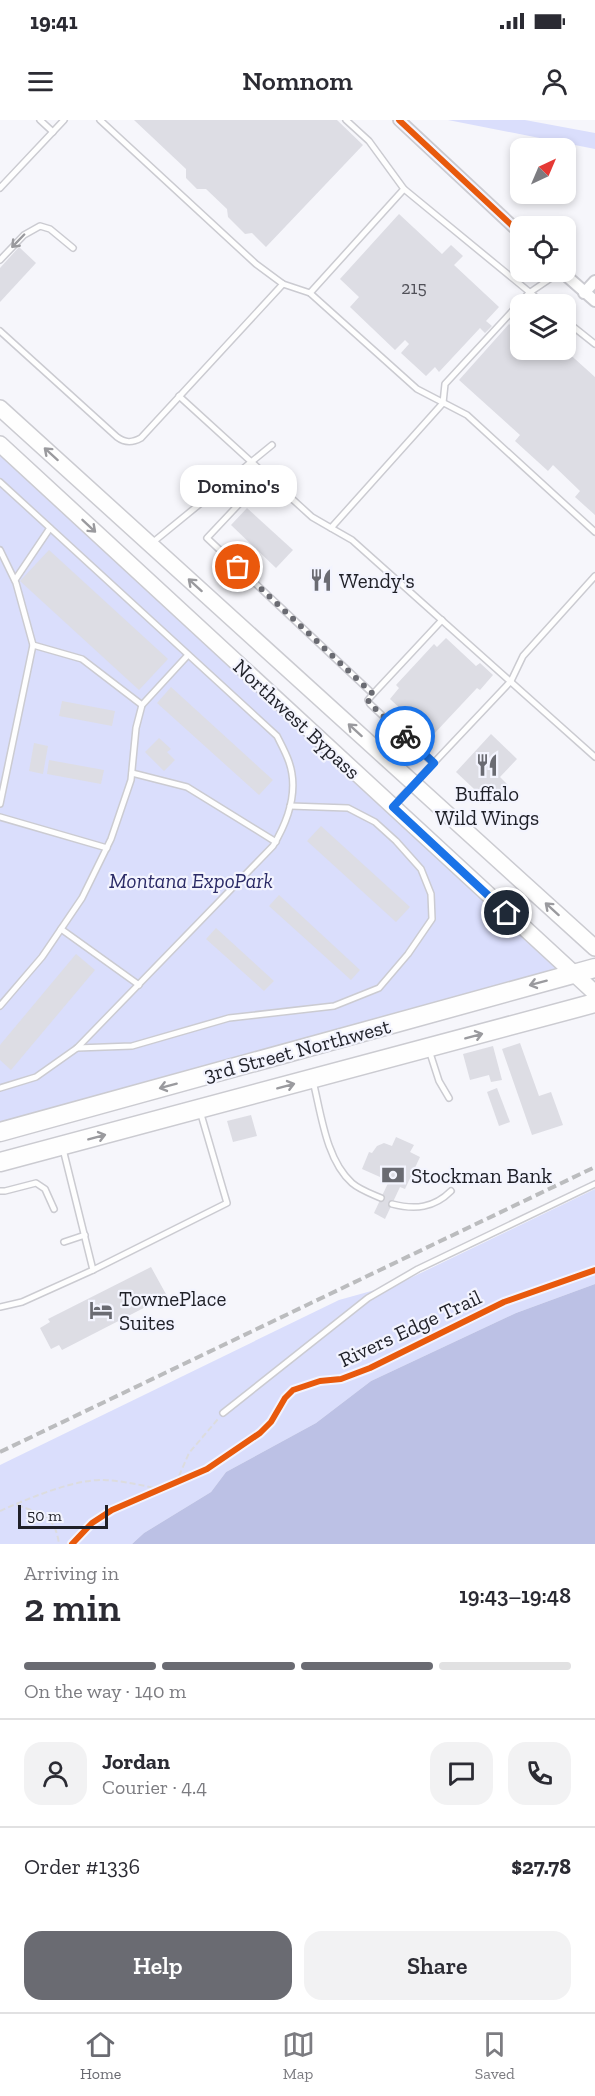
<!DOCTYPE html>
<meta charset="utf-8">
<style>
body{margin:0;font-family:"Zilla Slab",serif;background:#f2f2f3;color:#2b2b33;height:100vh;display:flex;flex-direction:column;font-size:22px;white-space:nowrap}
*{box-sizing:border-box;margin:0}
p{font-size:20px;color:#7c7c81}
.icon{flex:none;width:33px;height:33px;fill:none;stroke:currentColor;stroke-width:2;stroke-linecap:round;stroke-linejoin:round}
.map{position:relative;height:1424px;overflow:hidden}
.details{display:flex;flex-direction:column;background:#fff;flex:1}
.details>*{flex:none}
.needle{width:39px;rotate:44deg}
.controls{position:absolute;left:510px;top:18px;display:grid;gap:12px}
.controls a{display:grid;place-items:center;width:66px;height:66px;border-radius:12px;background:#fff;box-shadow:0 3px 9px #0003;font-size:30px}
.scale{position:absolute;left:18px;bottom:15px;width:90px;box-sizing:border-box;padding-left:6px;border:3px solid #1f2028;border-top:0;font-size:16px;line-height:21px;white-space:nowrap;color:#1f2028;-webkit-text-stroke:4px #f3f4fe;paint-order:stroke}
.pin{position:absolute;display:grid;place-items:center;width:51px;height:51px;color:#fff;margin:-26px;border:3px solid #fff;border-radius:50%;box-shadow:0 2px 6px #0007}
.courier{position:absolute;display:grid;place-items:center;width:60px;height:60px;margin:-30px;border:4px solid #1a73e8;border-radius:50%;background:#fff;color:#222;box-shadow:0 2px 8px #0007}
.bubble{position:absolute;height:42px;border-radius:18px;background:#fff;box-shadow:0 3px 9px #0003;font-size:20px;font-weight:600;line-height:42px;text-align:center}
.summary em{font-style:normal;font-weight:600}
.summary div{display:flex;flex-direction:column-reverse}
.summary{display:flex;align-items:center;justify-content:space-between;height:102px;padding:0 24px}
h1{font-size:39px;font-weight:600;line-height:45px}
.bar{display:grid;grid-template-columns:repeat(4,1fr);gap:9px 6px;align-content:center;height:72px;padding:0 24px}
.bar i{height:8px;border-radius:4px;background:#e1e1e2}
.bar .active{background:#6a6b72}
.bar p{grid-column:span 4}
.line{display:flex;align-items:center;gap:15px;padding:0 24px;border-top:2px solid #e1e1e2}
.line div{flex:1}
.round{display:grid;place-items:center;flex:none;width:63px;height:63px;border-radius:18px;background:#f2f2f3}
.cta{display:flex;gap:12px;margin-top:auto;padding:12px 24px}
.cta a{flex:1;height:69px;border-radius:18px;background:#6a6b72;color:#fff;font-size:24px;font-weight:600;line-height:69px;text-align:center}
.cta a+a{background:#f2f2f3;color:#2b2b33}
.status{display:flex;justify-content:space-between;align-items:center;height:42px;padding:0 30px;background:#fff;direction:ltr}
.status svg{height:16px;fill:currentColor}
header{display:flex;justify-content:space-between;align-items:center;height:78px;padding:0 24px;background:#fff;font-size:27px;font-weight:600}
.menu{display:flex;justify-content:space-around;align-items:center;height:84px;border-top:2px solid #e1e1e2;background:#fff;font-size:16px;color:#7c7c81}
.menu a{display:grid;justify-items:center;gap:3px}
.menu .active{color:#6a6b72}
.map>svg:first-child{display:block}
.green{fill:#dadefc}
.water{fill:#bcc1e5}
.building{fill:#dddde4}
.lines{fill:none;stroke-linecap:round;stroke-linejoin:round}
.service-casing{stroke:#cbcbd1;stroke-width:8}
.minor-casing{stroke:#cbcbd1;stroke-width:14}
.secondary-casing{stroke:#cbcbd1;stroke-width:18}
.trunk-casing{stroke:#cbcbd1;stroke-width:21}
.path{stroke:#dcdcde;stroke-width:2;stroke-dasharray:6 3;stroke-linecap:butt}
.service{stroke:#fefefe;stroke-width:5}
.minor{stroke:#fefefe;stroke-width:10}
.secondary{stroke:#fefefe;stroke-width:15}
.trunk{stroke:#fefefe;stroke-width:18}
.rail{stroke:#bbbcbe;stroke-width:4;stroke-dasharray:9 4.5;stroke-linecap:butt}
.cycleway-casing{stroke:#f3f4fe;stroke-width:10}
.cycleway{stroke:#e8590c;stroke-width:6}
.oneway{stroke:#9a9a9e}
.done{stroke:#6a6b72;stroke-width:6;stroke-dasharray:0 10.8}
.route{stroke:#1a73e8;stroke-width:8}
.labels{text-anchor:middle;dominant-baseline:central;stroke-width:4.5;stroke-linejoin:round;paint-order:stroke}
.number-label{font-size:18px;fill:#505058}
.poi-label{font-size:21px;fill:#1f2028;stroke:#f3f4fe;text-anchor:start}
.street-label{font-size:21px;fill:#1f2028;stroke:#f3f4fe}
.park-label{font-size:21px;font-style:italic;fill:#2b2b67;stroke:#f3f4fe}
</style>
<div class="status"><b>19:41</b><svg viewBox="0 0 49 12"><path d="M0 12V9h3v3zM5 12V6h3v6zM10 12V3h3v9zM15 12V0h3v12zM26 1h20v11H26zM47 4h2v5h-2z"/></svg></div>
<header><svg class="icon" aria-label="menu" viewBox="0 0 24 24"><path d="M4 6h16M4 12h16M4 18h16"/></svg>Nomnom<svg class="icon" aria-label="person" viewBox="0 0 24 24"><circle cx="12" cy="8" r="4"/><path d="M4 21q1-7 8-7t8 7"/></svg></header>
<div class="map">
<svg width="595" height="1424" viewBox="0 0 595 1424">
<rect width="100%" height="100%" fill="#f6f6fb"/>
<g class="green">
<path d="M448 0H525L595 13V29Z"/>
<path d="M0 324 573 854 0 1011Z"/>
<path d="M595 1069V1164L516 1193 371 1261 316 1303 226 1352 211 1372 144 1413 132 1424H0V1345L339 1180 400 1163Z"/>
</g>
<path class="water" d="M595 1164V1424H132L144 1413 211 1372 226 1352 316 1303 371 1261 516 1193Z"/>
<g class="building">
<path d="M134 0H337L363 25 266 127 252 113 245 114 228 97 227 89 206 69H197L186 58V49Z"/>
<path d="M399 94 442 134 451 125 463 136 454 145 499 187 486 201 492 206 485 213 480 208 439 252 435 247 426 256 401 233 409 224 405 220 395 230 350 187 359 177 340 159Z"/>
<path d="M19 127 36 143 0 182V148Z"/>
<path d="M509 204 520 214V230H537L542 234 546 230H565L595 257V395L575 377 580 371 553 345 548 351 515 321 520 315 459 260Z"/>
<path d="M247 388 293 430 276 448 231 405Z"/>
<path d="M49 430 168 539 139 570 20 461Z"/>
<path d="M446 518 476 546 480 543 493 555 480 570 477 568 431 617 390 579 399 568 396 565 434 524 437 527Z"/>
<path d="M171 567 273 660 259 675 157 583Z"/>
<path d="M62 581 115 591 112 606 59 596Z"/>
<path d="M491 614 517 639 500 657 508 665 490 684 456 652Z"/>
<path d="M159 618 171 629 167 632 175 640 164 651 145 632Z"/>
<path d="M34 623 48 626 43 654 29 651Z"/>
<path d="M49 640 104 650 101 664 47 654Z"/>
<path d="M321 706 410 787 396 802 307 721Z"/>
<path d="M279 775 360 850 351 860 269 786Z"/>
<path d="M216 808 274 861 264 871 206 819Z"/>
<path d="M76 834 95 850 11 950 0 940V925Z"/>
<path d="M520 923 539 976 551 972 563 1005 532 1015 502 929Z"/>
<path d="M493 926 502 960 491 962 489 955 470 960 463 934Z"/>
<path d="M497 968 510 1002 499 1006 487 972Z"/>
<path d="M251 995 257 1016 233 1022 227 1001Z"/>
<path d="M396 1017 414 1025 410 1032 420 1037 405 1069 400 1067 385 1099 374 1093 389 1061 362 1049 369 1032 372 1033 377 1026 384 1023 392 1026Z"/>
<path d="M151 1147 167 1176 62 1230 59 1225 51 1229 40 1208 50 1202 48 1199Z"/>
</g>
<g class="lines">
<g class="service-casing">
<g id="service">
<path d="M40 0 53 12"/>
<path d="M100 0 256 144 283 164 310 173 417 269 467 295 595 412"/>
<path d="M0 68 64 0"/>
<path d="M404 69 544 184"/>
<path d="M0 140 24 115 40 106 50 109 73 128"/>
<path d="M310 173 404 69 369 21 346 0"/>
<path d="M566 201 595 224"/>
<path d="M0 211 117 317C125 323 132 323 141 318L283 164"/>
<path d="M179 276 312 397 331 408 443 283 445 264 529 173 560 152"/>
<path d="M0 362 277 616C281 624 286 633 289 642 299 671 288 701 273 726L77 928 36 957 0 968"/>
<path d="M278 367 240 383 207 418 373 574 442 500"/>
<path d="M331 408 352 420 595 637"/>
<path d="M152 423 272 325"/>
<path d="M0 430 16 463 33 525 0 684"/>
<path d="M15 460 50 408"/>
<path d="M33 525 82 539 142 585"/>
<path d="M373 574 368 580 370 584 433 643"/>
<path d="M132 653 187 667 276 722"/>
<path d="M394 685 511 561 523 536 595 456"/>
<path d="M0 697 107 728"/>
<path d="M61 809 139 865"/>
<path d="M0 886 42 837 82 778 111 719 131 660 136 608 142 585 188 535"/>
<path d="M77 928 132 926 229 898 334 886 379 868 408 834 432 799 431 774 421 749 396 721 375 702 348 688 290 686"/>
<path d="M429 930 439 961 449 978"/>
<path d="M313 961C321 993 326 1040 352 1063 360 1070 372 1074 381 1078"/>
<path d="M63 1029 93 1150"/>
<path d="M0 1071H5L36 1063 45 1069 54 1089"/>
<path d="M392 1084C415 1090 434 1088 451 1071"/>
<path d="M64 1122 85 1115"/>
<path d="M0 1187 22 1182 93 1150 227 1083 200 991"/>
<path d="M223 1293 368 1178 418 1149 595 1064"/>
</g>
</g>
<g class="minor-casing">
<g id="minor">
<path d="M399 0 520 113"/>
<path d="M562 152 595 181"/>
<path d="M584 173 595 161"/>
</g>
</g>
<g class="secondary-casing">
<g id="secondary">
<path d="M0 288 595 828"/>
<path d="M0 324 595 873"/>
</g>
</g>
<g class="trunk-casing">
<g id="trunk">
<path d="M0 1012 595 848"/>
<path d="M0 1042 595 883"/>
</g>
</g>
<g class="path">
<path d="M17 1385C42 1394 55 1395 59 1424"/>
<path d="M0 1391C27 1379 74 1359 104 1360 123 1361 141 1365 159 1369L179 1356 189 1333 218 1299"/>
</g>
<use href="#service" class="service"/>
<use href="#minor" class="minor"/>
<use href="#secondary" class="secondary"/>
<use href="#trunk" class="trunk"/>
<path class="rail" d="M0 1332 595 1047"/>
<g class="cycleway-casing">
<g id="cycleway">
<path d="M399 0 520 113"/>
<path d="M72 1424 92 1403 112 1390 207 1349 260 1313 271 1302 285 1278 293 1270 320 1261 341 1259 370 1248 504 1182 595 1150"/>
</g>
</g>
<use href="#cycleway" class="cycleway"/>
</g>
<defs><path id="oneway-shaft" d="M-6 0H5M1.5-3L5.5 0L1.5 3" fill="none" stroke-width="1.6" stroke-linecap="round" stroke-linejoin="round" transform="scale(1.5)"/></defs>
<g class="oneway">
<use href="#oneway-shaft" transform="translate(18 121) rotate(134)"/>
<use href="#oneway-shaft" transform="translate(51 334) rotate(-138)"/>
<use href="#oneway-shaft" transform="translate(89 406) rotate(43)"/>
<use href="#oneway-shaft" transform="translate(195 465) rotate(-138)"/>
<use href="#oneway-shaft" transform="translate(355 610) rotate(-138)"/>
<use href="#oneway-shaft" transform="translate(552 789) rotate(-138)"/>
<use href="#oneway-shaft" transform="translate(538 863) rotate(165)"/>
<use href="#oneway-shaft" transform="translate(474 916) rotate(-15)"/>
<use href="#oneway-shaft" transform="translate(168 966) rotate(165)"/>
<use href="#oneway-shaft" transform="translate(286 966) rotate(-15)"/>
<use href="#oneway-shaft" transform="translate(97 1017) rotate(-15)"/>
</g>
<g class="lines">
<path class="done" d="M238 447 373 574 368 580 370 584 405 616"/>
<path class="route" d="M405 616 434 643 393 687 507 793"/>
</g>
<defs>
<g id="restaurant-bare" transform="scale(1.8)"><path d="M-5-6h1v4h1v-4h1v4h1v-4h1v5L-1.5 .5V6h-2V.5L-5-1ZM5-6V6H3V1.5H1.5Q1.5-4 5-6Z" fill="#6a6b72" stroke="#f3f4fe" stroke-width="2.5" paint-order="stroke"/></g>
<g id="bank-bare" transform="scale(1.8)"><path d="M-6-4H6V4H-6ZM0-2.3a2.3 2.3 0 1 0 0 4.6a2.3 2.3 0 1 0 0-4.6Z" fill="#6a6b72" stroke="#f3f4fe" stroke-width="2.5" paint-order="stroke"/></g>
<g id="hotel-bare" transform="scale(1.8)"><path d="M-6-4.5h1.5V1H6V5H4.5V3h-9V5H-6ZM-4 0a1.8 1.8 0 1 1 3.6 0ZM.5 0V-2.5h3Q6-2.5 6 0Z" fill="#6a6b72" stroke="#f3f4fe" stroke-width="2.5" paint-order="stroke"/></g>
</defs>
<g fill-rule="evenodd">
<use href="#restaurant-bare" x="321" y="460"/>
<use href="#restaurant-bare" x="487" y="645"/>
<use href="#bank-bare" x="393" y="1055"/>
<use href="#hotel-bare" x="101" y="1190"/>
</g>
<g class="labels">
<g class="number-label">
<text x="414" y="168">215</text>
</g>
<g class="poi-label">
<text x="339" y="460">Wendy's</text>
<text x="487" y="673" text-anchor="middle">Buffalo<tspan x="487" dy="24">Wild Wings</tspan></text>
<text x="411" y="1055">Stockman Bank</text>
<text x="119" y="1178">TownePlace<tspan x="119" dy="24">Suites</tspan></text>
</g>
<g class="street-label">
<text transform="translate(297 599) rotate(43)">Northwest Bypass</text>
<text transform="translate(297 930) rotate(-15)">3rd Street Northwest</text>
<text transform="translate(410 1208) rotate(-25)">Rivers Edge Trail</text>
</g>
<g class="park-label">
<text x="191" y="760">Montana ExpoPark</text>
</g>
</g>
</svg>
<div class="controls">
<a><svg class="needle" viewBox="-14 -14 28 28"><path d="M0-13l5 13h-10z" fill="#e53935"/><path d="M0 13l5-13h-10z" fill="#7c7c81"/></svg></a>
<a><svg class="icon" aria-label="locate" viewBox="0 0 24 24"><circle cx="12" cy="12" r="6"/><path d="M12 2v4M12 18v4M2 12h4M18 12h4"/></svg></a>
<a><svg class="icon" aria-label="layers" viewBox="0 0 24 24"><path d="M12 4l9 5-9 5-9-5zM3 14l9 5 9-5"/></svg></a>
</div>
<div class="scale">50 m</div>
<div class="pin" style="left:238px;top:447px;background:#ea580c"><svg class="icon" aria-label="bag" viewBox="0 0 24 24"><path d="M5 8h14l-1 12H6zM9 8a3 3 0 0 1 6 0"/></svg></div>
<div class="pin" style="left:507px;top:793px;background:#1f2937"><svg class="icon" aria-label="home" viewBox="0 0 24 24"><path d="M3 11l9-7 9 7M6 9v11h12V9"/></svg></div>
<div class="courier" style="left:405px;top:616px"><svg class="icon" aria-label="bike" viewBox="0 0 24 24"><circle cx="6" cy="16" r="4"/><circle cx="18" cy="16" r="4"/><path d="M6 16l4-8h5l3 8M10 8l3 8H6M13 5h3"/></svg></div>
<div class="bubble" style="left:180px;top:345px;width:117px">Domino's</div>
</div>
<section class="details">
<div class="summary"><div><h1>2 min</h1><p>Arriving in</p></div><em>19:43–19:48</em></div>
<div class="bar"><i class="active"></i><i class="active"></i><i class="active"></i><i></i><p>On the way · 140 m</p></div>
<div class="line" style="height:108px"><a class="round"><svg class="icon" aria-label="person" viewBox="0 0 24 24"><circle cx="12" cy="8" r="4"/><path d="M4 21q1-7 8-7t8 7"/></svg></a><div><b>Jordan</b><p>Courier · 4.4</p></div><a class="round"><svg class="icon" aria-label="chat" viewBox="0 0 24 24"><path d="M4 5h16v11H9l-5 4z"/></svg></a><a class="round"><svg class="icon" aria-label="phone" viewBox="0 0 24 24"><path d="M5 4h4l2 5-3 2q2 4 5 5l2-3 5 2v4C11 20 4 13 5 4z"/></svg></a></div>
<div class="line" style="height:78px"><div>Order #1336</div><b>$27.78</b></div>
<div class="cta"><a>Help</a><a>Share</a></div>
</section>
<nav class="menu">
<a class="active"><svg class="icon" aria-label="home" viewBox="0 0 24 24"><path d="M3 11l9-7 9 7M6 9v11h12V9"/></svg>Home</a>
<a><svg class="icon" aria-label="map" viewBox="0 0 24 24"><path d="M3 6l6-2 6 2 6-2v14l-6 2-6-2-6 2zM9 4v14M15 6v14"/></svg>Map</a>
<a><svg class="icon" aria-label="saved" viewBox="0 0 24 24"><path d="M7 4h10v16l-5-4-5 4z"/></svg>Saved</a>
</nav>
